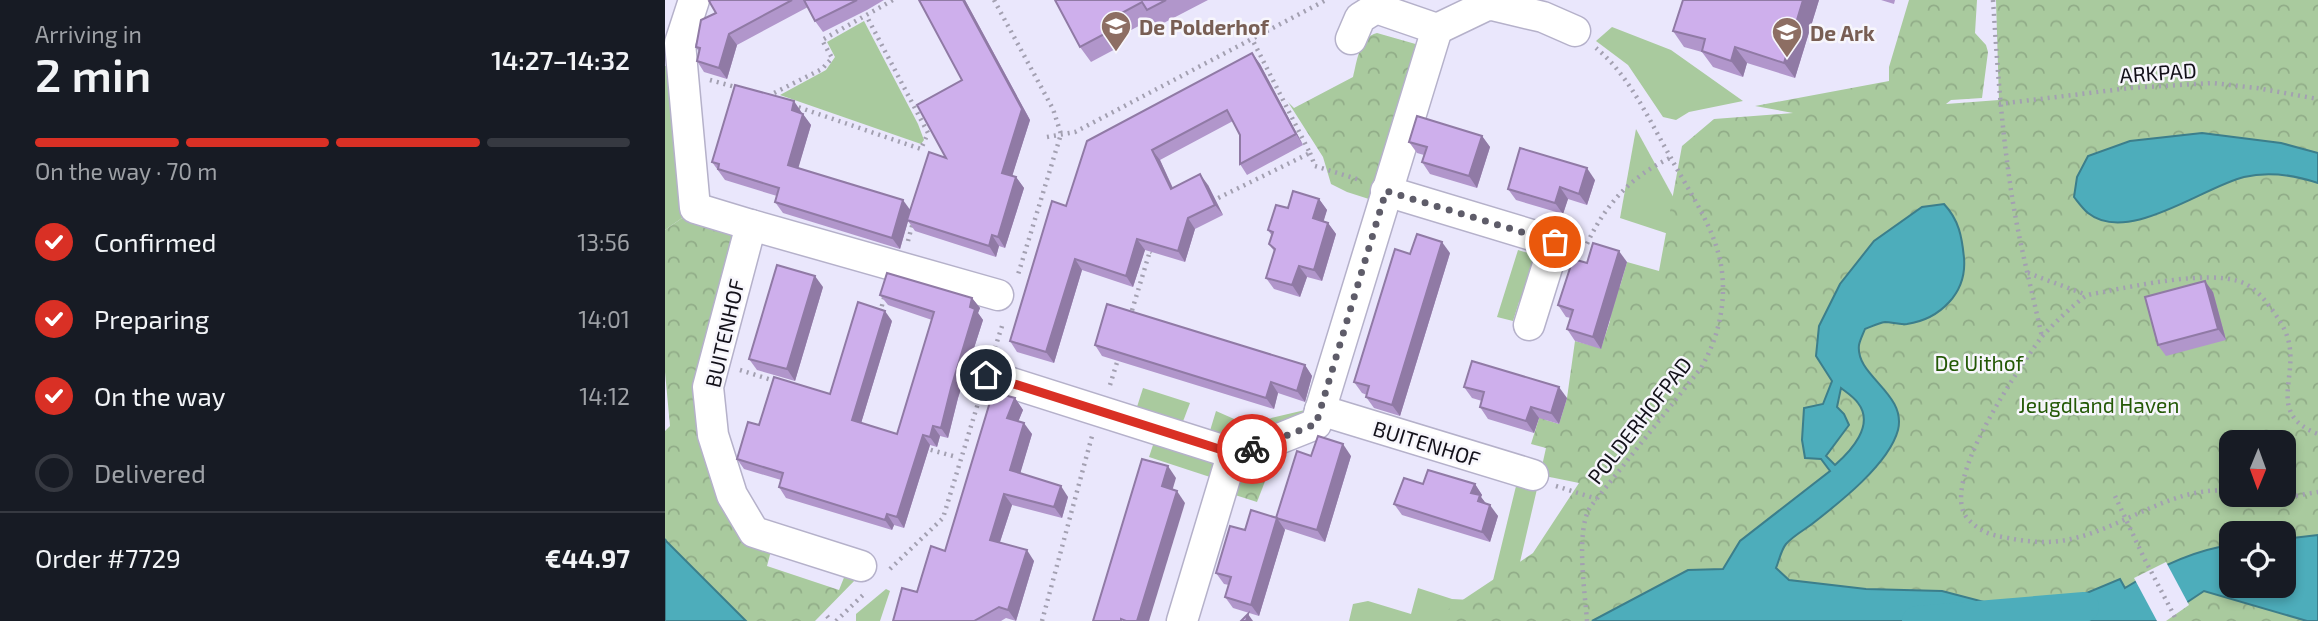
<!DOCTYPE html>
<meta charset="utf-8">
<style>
body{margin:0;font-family:"Exo 2",sans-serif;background:#242831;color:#f1f3f6;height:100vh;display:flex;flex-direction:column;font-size:26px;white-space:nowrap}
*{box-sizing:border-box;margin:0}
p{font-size:23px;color:#9ea1a6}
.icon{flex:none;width:38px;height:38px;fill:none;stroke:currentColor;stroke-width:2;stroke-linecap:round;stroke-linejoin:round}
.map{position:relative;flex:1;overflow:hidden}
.drawer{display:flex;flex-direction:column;background:#171b24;width:665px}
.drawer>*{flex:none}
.needle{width:46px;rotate:181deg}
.fabs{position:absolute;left:1554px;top:430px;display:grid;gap:14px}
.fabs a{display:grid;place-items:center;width:77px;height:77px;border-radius:14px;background:#171b24;box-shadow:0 4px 10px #0003;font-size:35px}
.pin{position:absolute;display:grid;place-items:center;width:60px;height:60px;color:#fff;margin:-30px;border:4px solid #fff;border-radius:50%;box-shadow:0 2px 7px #0007}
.courier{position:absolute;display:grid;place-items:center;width:70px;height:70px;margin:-35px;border:5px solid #d93025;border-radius:50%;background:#fff;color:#222;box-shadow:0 2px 9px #0007}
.head em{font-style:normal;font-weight:600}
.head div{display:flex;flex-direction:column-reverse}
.head{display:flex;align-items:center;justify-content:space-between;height:119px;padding:0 35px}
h1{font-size:46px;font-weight:600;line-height:52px}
.bar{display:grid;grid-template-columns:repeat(4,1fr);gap:10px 7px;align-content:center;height:84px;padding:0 35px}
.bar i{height:9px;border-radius:5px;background:#363941}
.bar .active{background:#d93025}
.bar p{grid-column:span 4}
.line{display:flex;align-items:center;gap:18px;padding:0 35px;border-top:2px solid #363941}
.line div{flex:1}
ol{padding:0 35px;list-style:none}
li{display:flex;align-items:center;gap:21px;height:77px}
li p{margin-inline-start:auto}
li .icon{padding:7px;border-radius:50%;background:#d93025;color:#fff;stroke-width:4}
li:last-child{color:#9ea1a6}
li i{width:38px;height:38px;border:4px solid #363941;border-radius:50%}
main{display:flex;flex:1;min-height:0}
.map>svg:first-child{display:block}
.green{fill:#a9ca9e}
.forest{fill:url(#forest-crowns);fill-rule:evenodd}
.water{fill:#4dadbb;stroke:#3c7e8b;stroke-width:2;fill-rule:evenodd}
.pier{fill:#eae7fc}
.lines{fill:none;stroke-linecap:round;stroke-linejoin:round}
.canal{stroke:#4dadbb;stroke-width:30}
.street-casing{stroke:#b5b1ca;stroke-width:33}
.path{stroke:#a3a0b1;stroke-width:4.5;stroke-dasharray:2 5;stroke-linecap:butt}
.street{stroke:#fff;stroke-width:30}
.wall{fill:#b196cb}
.shaded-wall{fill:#907aa5}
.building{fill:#ceafec;stroke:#907aa5;stroke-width:2}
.done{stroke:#5e5c69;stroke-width:7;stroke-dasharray:0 12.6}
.route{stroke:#d93025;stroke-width:9}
.labels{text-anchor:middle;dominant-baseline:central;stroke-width:5;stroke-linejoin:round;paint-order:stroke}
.education-label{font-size:21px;font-weight:bold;fill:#785e54;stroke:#f7f6fc;text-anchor:start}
.street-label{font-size:21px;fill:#13111a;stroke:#f7f6fc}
.park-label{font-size:21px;fill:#245906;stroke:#f7f6fc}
</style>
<main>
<section class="drawer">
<div class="head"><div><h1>2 min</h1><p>Arriving in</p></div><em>14:27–14:32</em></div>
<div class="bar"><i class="active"></i><i class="active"></i><i class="active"></i><i></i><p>On the way · 70 m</p></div>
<ol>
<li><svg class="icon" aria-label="check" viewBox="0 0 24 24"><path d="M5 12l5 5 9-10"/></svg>Confirmed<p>13:56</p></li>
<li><svg class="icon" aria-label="check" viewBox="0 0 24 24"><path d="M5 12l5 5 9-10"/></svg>Preparing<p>14:01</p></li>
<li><svg class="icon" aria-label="check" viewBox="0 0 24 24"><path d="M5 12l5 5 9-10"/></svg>On the way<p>14:12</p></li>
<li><i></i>Delivered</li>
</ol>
<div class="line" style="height:91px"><div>Order #7729</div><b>€44.97</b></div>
</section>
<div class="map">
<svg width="1653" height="621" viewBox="0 0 1653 621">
<defs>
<pattern id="forest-crowns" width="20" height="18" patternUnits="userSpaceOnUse" patternTransform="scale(1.75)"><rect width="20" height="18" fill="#a9ca9e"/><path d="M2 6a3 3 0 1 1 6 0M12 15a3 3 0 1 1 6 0" fill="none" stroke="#91ac88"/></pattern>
</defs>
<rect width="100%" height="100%" fill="#eae7fc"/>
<g class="green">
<path d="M199 21 253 124 259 140 256 144 115 95 161 70 170 57 162 42Z"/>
<path d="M947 27 1006 50 1078 101 1024 112 1011 120 998 117 963 65 931 41Z"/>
<path d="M0 66H4L17 218 0 230Z"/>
<path d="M971 129 1034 244 955 218Z"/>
<path d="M853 250 876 257 862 303 854 302 848 321 832 317Z"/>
<path d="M478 388 525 403 517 424 471 410Z"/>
<path d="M640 410 643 413 571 440 544 434 551 411 576 422 594 421Z"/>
<path d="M489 442 549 461 545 477 484 457Z"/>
<path d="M852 482 872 489 855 562 904 621H684L688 604 703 601 746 614 753 588 787 599 823 601Z"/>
<path d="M221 589 225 591 215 621H191V614Z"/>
</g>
<g class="forest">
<path d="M1244 0H1312L1310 33 1321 45 1323 52 1317 98 1286 100 1281 104 1334 100 1331 0H1653V621H766L868 553 914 483 875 475 881 448 866 444 875 415 881 420 894 424 902 398 910 341 936 348 945 321 947 285 955 286 962 262 994 271 1017 146 1049 119 1128 113 1090 106 1224 81V67ZM1566 443H1619V495H1566ZM1566 534H1619V586H1566Z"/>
<path d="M712 33 754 45 707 200 682 192 666 184 658 157 623 102 629 108 688 77C692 62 694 37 712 33Z"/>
<path d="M17 218 76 237 33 387 107 547 102 566 174 590 180 575 193 577 150 621H81L0 541V431L5 426 0 372V230Z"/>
<path d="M609 458 592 502 567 494 574 472Z"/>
</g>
<g class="water">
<path d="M1537 133 1616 143 1653 153V183C1629 175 1604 171 1579 177 1538 187 1463 245 1423 213 1418 209 1413 202 1409 197L1412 177 1423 156 1465 141Z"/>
<path d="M1279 204C1294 220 1297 237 1299 258 1302 293 1275 319 1242 324 1234 325 1227 322 1220 322 1213 323 1206 327 1200 329 1198 334 1195 340 1194 345 1190 376 1242 393 1233 430 1224 464 1174 503 1147 524 1139 530 1128 536 1121 544 1116 550 1114 561 1111 568L1124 580 1201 589 1277 591 1369 615 1455 579 1460 588C1492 568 1529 550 1566 545V586H1619V539L1653 535V621H1642L1539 591 1494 621H927L1023 570 1058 569 1075 541 1165 471 1156 459 1140 458 1137 440 1139 408 1158 404 1167 381 1151 356 1154 326 1175 284 1209 241 1257 207ZM1176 388C1181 392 1189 397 1193 403 1210 425 1186 451 1170 465L1161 456 1184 425 1179 414 1172 407Z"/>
<path d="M0 539 1 541 81 621H0Z"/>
</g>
<path class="pier" d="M1501 562 1524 605 1501 621H1492L1469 578Z"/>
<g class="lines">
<path class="canal" d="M1252 621 1419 607"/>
<g class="street-casing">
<g id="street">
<path d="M29 0 15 43 30 208 86 225"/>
<path d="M686 39 695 18 711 8 772 29 820 6 827 5 878 17 910 31"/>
<path d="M721 191 890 242 864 325"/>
<path d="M321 375 573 455 651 424 772 29"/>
<path d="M655 410 868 475"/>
<path d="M196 566 89 532 67 495 48 435 43 387 86 225 333 295"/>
<path d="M517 621 564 465V452"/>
</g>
</g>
<g class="path">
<path d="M329 0 388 109 396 134 352 278"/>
<path d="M1328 0C1332 61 1336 122 1345 183 1352 235 1366 286 1377 337"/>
<path d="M45 80 74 88"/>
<path d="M103 96 157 69 167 58 157 40 228 0"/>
<path d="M1334 104 1465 88 1547 83 1592 88 1653 99"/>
<path d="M127 105 256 149 263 133 201 15"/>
<path d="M382 137 410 132 661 0"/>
<path d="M645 153 650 166 695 180"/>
<path d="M547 201 645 153 587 39"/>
<path d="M243 241 248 222"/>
<path d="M917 244 921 246C939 206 966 176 1005 158"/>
<path d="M1363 273 1422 295"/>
<path d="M215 313 220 294"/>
<path d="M465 317 485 251 487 252"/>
<path d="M330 348 338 323"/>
<path d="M75 370 113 382"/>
<path d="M445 385 454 356"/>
<path d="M259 448 288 456"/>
<path d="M891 486 932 499"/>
<path d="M1566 491C1508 485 1461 527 1406 539 1386 544 1363 542 1343 538 1325 535 1315 532 1302 518 1274 483 1353 370 1375 339 1382 330 1412 301 1421 296 1427 293 1436 293 1442 291 1475 285 1541 271 1573 281 1587 285 1597 296 1605 307 1612 316 1620 328 1623 339 1634 378 1601 414 1653 434"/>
<path d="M1617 495 1629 496 1653 492"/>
<path d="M1450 496 1479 558 1512 621"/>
<path d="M225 569 278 518 314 400"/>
<path d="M162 616 166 621"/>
<path d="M171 621 198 595"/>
<path d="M377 621 427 436"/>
<path d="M922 621C920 592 910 529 926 506L1036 368C1054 337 1062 301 1056 265 1049 226 1024 192 1006 158 984 120 965 76 931 48"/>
</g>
<use href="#street" class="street"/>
</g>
<g class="wall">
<path d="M46 0H219L202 10 158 32 150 21 143 7 72 45 62 79 39 72 32 61 34 52 31 47 51 13Z"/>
<path d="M254 0H300L365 120 347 176 351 177 359 188 340 248 334 246 331 257 250 231 243 221 235 249 118 213 110 202 112 196 60 180 47 162 137 113 146 125 133 168 246 210 281 158 297 80Z"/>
<path d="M390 0H543L493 26 487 19 451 38 456 46 426 62 415 47Z"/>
<path d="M1018 0H1154L1130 78 1082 63 1078 77 1048 67 1037 52 1019 47 1008 31Z"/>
<path d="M1216 0H1230L1229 4Z"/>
<path d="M587 53 595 64 638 145 582 175 575 164V135L568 121 495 160 508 188 543 185 558 215 530 229 520 262 480 250 468 287 417 270 389 363 352 352 345 341 401 206Z"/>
<path d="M817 136 825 147 812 188 765 174 757 162 759 155 752 153 744 142Z"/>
<path d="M930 180 922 205 903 199 898 214 851 200 843 189Z"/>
<path d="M654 199 662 210 658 221 663 223 671 234 657 281 642 277 635 297 609 289 601 278 609 251 604 244 607 236 603 230 623 208Z"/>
<path d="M785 253 735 416 709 408 701 397 702 395 697 393 689 382 745 254Z"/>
<path d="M962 262 936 349 910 341 902 329 906 318 901 317 893 305 922 263Z"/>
<path d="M158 287 130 381 92 370 84 359Z"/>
<path d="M1548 292 1561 340 1501 356 1493 345Z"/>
<path d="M215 295 307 298 315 308 313 313 318 320 293 398 283 438 275 436 272 447 265 445 239 528 229 525 227 530 121 498 114 487 116 480 79 469 72 459 94 425 165 394 227 321 196 423 232 434 267 320 223 305Z"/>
<path d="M430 345 640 365 647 376 640 402 613 393 609 409 437 356Z"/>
<path d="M799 387 902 398 894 424 874 418 869 433 823 419 815 407 817 401 807 398Z"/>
<path d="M350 398 358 410 353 422 367 434 355 473 403 497 397 518 347 505 335 542 369 561 351 621 341 618 336 621H228L252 592 280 551Z"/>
<path d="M646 456H686L660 542 620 529 594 616 568 608 560 597 564 585 559 584 551 573 580 530 612 518Z"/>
<path d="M758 484H810L817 495 816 497 821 504 833 516 825 542 737 515 729 504Z"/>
</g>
<g class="shaded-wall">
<path d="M298 0H300L365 120 345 183 337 173Z"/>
<path d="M1138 0H1154L1130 78 1119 63Z"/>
<path d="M440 22 451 38 456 46 445 31Z"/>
<path d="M64 34 72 45 62 79 54 68Z"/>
<path d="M1070 47 1082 63 1078 77 1066 61Z"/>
<path d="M587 53 595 64 638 145 631 134Z"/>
<path d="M129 101 137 113 135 121 127 110Z"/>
<path d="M138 114 146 125 131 176 123 165Z"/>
<path d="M817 136 825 147 812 188 804 176Z"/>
<path d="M487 150 495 160 513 200 506 189Z"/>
<path d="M922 168 930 180 922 205 914 194Z"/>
<path d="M535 174 543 185 558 215 550 205Z"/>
<path d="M351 177 359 188 340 248 333 237Z"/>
<path d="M895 187 903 199 898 214 890 203Z"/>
<path d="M654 199 662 210 656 230 648 218Z"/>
<path d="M238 200 246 211 235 249 227 238Z"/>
<path d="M523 218 530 229 520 262 513 251Z"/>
<path d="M663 223 671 234 657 281 649 270Z"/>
<path d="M327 235 334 246 331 257 324 246Z"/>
<path d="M472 239 480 250 468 287 461 276Z"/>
<path d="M777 242 785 253 735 416 727 405Z"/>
<path d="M954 251 962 262 936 349 928 337Z"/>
<path d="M410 259 417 270 389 363 381 352Z"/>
<path d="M634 266 642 277 635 297 627 285Z"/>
<path d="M150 276 158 287 130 381 122 369Z"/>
<path d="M1540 281 1548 292 1561 340 1553 329Z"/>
<path d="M307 298 315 308 313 313 318 320 293 398 283 438 276 428Z"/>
<path d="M220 311 227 321 194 430 187 420Z"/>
<path d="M640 365 647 376 640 402 632 391Z"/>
<path d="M606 382 613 393 609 409 601 398Z"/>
<path d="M894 387 902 398 894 424 886 413Z"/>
<path d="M350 398 358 410 350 429 342 418Z"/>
<path d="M866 407 874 418 869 433 861 421Z"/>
<path d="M359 423 367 434 353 481 345 470Z"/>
<path d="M268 426 275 436 272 447 265 437Z"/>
<path d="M258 435 265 445 239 528 232 517Z"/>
<path d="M678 444 686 456 660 542 652 530Z"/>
<path d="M503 466 511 478 505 498 497 486Z"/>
<path d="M810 484 817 495 816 497 823 506 820 512 806 493Z"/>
<path d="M396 486 403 497 397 518 389 507Z"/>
<path d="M512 491 520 503 484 621H472Z"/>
<path d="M339 494 347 505 332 551 325 540Z"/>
<path d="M825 505 833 516 825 542 817 532Z"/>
<path d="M222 514 229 525 227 530 220 520Z"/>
<path d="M612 518 620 530 594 616 586 605Z"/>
<path d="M362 550 369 561 351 621 343 610Z"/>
<path d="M583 614 588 621H581Z"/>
</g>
<g class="building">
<path d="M46 0H127L64 34 54 68 32 61 35 48 31 47 36 20 51 13 44 1Z"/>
<path d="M139 0H192L150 21Z"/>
<path d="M254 0H298L357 109 337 173 351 177 333 237 327 235 324 246 242 220 264 152 281 158 252 105 297 80Z"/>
<path d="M390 0H501L482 10 477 2 440 22 445 31 415 47Z"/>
<path d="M1018 0H1138L1119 63 1070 47 1066 61 1037 51 1040 39 1008 31Z"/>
<path d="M587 53 631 134 575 164V135L562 110 487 150 506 189 535 174 550 205 523 218 513 251 472 239 461 276 410 259 381 352 345 341 387 201 401 206 422 141Z"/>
<path d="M70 85 129 101 127 110 138 114 123 165 238 200 227 238 110 202 114 188 53 169 54 164 47 162Z"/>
<path d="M752 116 817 136 804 176 757 162 762 147 744 142Z"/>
<path d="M855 148 922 168 914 194 895 187 890 203 843 189Z"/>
<path d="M628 191 654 199 648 218 663 223 649 270 634 266 627 285 601 278 610 249 604 244 608 232 603 230 611 205 623 208Z"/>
<path d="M752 234 777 242 727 405 701 397 704 386 689 382 730 249 745 254Z"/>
<path d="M928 243 954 251 928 337 902 329 908 310 893 305 908 259 922 263Z"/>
<path d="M112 265 150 276 122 369 84 359Z"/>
<path d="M222 273 307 298 305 307 310 309 286 388 276 428 268 426 265 437 258 435 232 517 222 514 220 520 114 487 118 473 72 459 83 422 94 425 109 377 165 394 193 302 220 311 187 420 232 434 269 312 215 295Z"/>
<path d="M1540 281 1553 329 1493 345 1480 297Z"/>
<path d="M442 304 640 365 632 391 606 382 601 398 430 345Z"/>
<path d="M807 361 894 387 886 413 866 407 861 421 815 407 819 392 799 387Z"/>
<path d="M328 392 350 398 342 418 359 423 345 470 396 486 389 507 339 494 325 540 362 550 343 610 334 607 309 621H228L237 588 252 592 266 546 280 551Z"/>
<path d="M653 436 678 444 652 530 611 518 632 451 646 456Z"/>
<path d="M477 459 503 466 497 486 512 491 472 621H461L456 619V621H428Z"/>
<path d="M763 470 810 484 806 493 815 495 813 501 825 505 817 532 729 504 739 478 758 484Z"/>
<path d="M586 510 612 518 586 605 560 597 566 577 551 573 565 526 580 530Z"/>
<path d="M583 614 581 621H576Z"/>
</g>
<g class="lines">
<path class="done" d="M587 449 651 424 721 191 890 242"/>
<path class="route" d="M321 375 573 455 587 449"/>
</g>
<defs>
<g id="school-pin" transform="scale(1.575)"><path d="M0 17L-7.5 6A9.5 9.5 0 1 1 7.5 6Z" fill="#8d6e63" stroke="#f7f6fc"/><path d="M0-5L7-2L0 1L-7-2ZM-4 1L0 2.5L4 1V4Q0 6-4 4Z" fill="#fff"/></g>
</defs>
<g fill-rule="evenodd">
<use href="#school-pin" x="451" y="26"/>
<use href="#school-pin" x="1122" y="32"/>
</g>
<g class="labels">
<g class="education-label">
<text x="474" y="26">De Polderhof</text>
<text x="1145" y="32">De Ark</text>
</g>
<g class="street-label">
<text transform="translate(1493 72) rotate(-4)">ARKPAD</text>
<text transform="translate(59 333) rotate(-77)">BUITENHOF</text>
<text transform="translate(974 420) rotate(-52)">POLDERHOFPAD</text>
<text transform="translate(762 443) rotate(17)">BUITENHOF</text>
</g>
<g class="park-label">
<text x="1314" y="362">De Uithof</text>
<text x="1434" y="404">Jeugdland Haven</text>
</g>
</g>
</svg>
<div class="fabs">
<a><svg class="needle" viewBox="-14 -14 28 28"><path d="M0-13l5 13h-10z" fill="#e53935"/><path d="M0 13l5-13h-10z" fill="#9ea1a6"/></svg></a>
<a><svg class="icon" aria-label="locate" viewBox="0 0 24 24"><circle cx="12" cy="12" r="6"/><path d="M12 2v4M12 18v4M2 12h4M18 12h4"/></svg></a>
</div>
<div class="pin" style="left:890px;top:242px;background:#ea580c"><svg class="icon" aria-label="bag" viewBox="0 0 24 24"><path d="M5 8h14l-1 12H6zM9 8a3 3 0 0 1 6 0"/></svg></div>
<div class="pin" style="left:321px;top:375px;background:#1f2937"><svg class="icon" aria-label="home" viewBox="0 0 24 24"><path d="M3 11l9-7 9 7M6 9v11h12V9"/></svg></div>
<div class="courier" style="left:587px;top:449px"><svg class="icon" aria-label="bike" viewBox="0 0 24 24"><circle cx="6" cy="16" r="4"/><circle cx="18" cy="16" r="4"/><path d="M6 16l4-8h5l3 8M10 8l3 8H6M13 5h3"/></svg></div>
</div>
</main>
